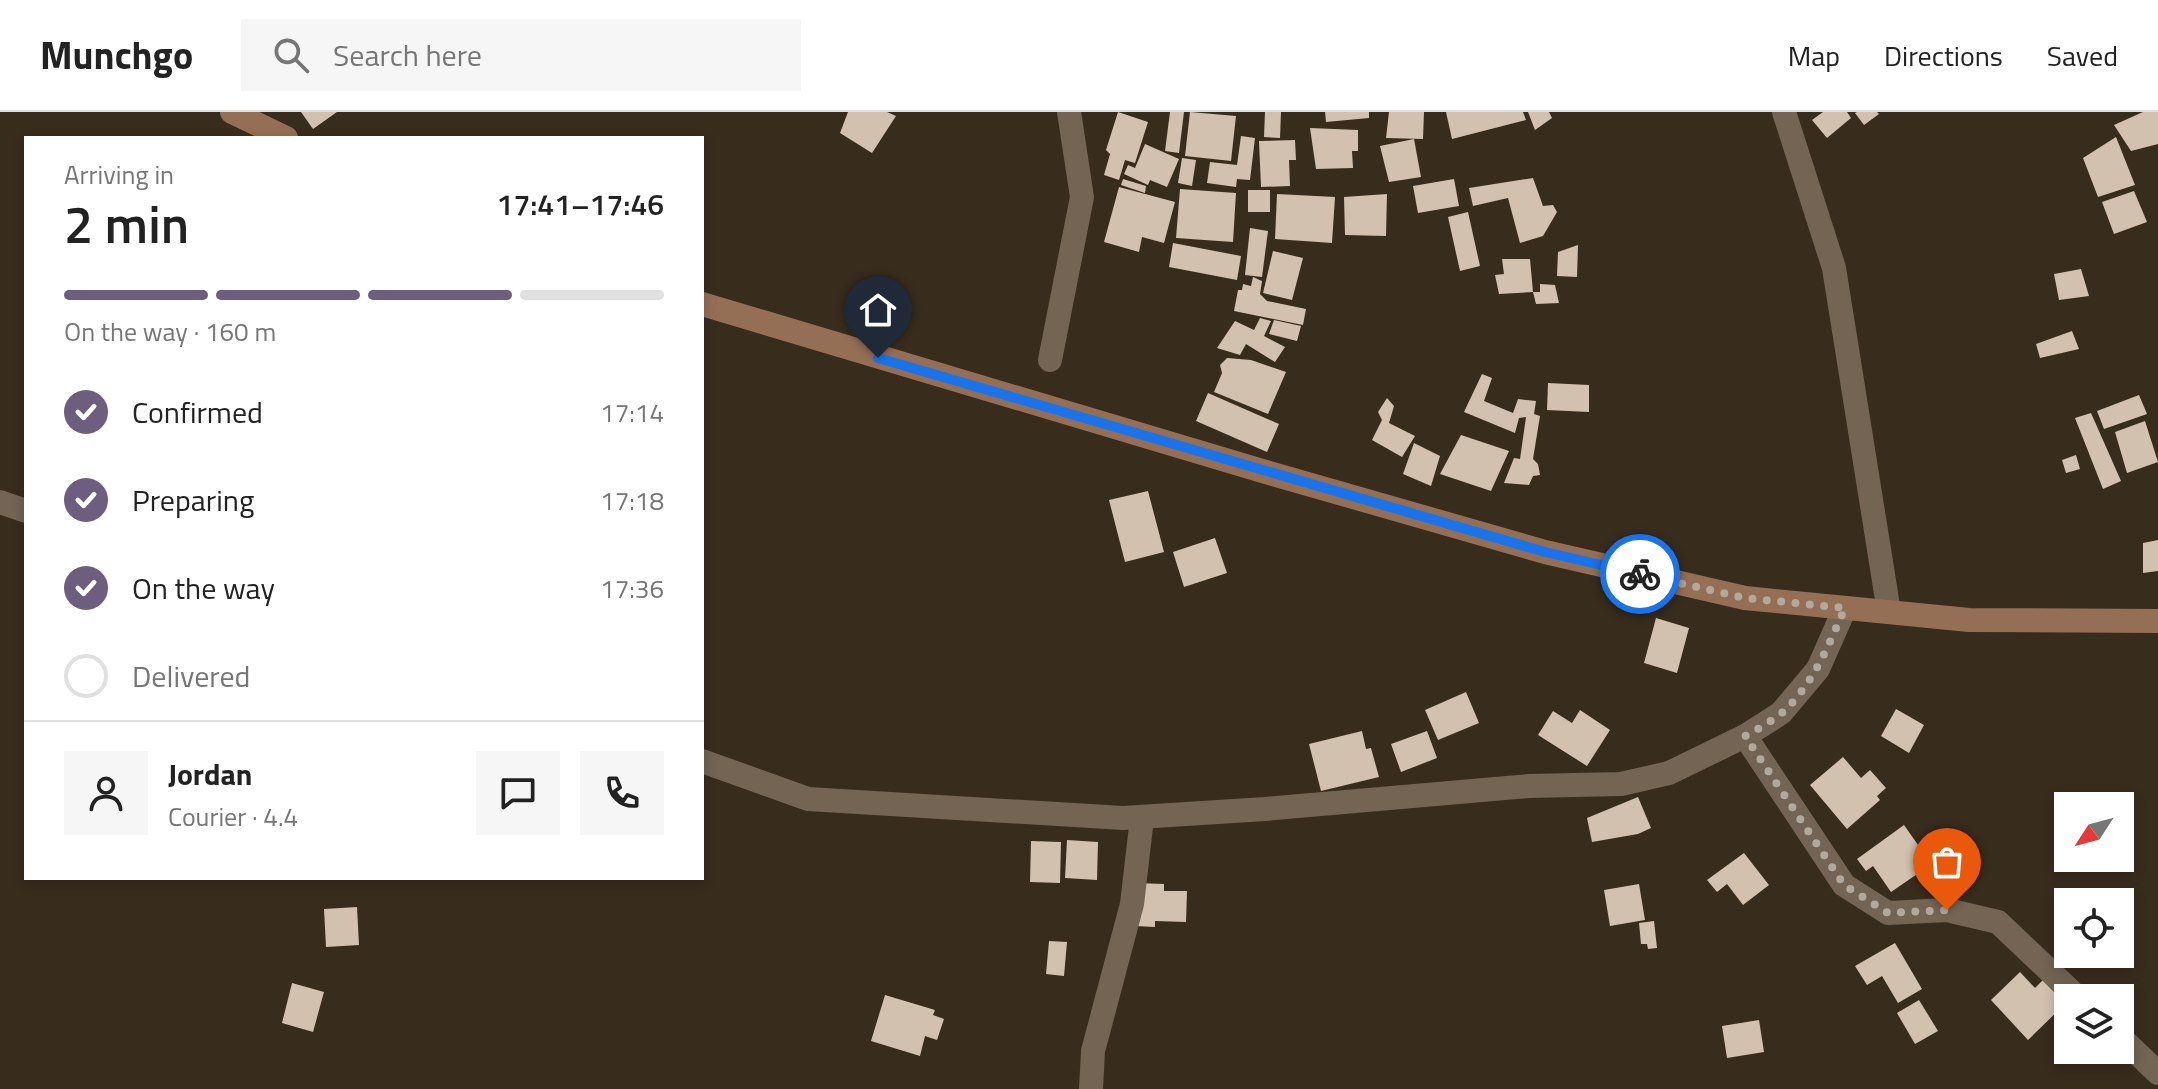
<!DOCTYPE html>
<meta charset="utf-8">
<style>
body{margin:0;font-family:"Titillium Web",sans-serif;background:#f6f6f6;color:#222;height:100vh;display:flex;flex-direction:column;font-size:30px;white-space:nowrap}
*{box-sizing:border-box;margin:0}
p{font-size:26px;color:#767676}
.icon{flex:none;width:44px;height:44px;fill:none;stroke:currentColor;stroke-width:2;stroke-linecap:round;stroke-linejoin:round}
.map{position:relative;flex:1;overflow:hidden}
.details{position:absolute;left:24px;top:24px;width:680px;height:744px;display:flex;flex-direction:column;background:#fff;border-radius:0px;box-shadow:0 4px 12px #0003}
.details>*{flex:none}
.needle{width:52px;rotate:234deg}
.buttons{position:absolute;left:2054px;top:680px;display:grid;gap:16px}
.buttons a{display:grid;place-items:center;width:80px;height:80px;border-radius:0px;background:#fff;box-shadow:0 4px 12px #0003;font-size:40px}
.pin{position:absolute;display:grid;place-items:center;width:68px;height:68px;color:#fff;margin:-82px -34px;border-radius:50% 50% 50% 0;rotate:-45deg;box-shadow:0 0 8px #0007}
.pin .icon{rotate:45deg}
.courier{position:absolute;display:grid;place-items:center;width:80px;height:80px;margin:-40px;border:6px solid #1a73e8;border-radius:50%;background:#fff;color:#222;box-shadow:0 2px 10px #0007}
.headline em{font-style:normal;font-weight:600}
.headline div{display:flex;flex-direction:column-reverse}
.headline{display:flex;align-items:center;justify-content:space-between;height:136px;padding:0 40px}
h1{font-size:52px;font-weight:600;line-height:60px}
.bar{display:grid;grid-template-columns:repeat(4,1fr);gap:12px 8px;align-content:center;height:96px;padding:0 40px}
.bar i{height:10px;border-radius:6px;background:#e0e0e0}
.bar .current{background:#6d5d7e}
.bar p{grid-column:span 4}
.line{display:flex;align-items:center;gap:20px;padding:0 40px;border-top:2px solid #e0e0e0}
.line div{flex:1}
.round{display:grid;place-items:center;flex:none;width:84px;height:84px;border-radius:0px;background:#f6f6f6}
ol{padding:0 40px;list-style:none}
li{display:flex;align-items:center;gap:24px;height:88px}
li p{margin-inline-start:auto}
li .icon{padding:8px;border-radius:50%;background:#6d5d7e;color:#fff;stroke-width:4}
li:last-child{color:#767676}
li i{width:44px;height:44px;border:4px solid #e0e0e0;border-radius:50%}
header{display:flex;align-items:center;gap:48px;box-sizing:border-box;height:112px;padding:0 40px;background:#fff;border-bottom:2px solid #e0e0e0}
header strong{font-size:38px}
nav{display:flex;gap:44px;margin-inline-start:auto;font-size:28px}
.search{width:560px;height:72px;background:#f6f6f6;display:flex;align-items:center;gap:20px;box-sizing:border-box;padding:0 28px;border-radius:0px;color:#767676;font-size:30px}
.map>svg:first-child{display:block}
.building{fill:#d2c1af}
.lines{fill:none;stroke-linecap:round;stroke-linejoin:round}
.street{stroke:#736454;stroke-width:24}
.secondary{stroke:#956f55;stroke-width:24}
.done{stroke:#b2a89c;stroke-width:8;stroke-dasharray:0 14.4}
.route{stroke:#1a73e8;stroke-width:10}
</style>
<header>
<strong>Munchgo</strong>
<div class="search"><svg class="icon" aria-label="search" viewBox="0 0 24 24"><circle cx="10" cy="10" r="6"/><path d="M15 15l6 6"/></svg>Search here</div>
<nav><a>Map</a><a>Directions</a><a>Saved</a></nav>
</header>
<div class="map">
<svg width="2158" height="977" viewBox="0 0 2158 977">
<rect width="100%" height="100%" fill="#382c1d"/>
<g class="building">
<path d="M301 0H337L313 17Z"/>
<path d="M848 0H887L896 4 872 41 840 21Z"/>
<path d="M1118 0 1148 10 1135 51 1125 48 1119 68 1104 63 1110 42 1106 38Z"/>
<path d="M1170 0H1184L1179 41 1165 39Z"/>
<path d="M1190 0 1236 4 1231 49 1185 44Z"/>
<path d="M1265 0H1281L1280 26 1264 25Z"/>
<path d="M1325 0H1369V6L1326 10Z"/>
<path d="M1389 0H1424L1423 27 1386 26Z"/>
<path d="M1446 0H1523L1526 8 1452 27Z"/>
<path d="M1528 0H1549L1552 6 1535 18Z"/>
<path d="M1823 0H1847L1851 6 1827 26 1812 8Z"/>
<path d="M1857 0H1877L1879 2 1864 13 1855 1Z"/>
<path d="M2143 0H2158V32L2131 39 2114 13Z"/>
<path d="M1310 16 1358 18V39H1352L1353 56 1316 57Z"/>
<path d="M1241 24 1255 26 1250 68 1237 67 1236 75 1207 71 1210 50 1237 53Z"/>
<path d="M2116 25 2135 73 2098 85 2083 46Z"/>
<path d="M1414 27 1421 65 1389 70 1380 34Z"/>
<path d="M1295 28 1296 48H1289L1290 74 1261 75 1259 29Z"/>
<path d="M1145 32 1179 47 1167 75 1150 68 1148 73 1124 62 1128 53 1135 56Z"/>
<path d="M1182 46 1196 48 1192 74 1178 71Z"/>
<path d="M1533 66 1543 94 1553 93 1557 100 1543 124 1520 131 1508 86 1473 94 1469 76Z"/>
<path d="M1123 67 1146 74 1145 81 1121 73Z"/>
<path d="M1454 67 1459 94 1418 101 1413 74Z"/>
<path d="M1119 75 1175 90 1164 131 1142 125 1139 140 1104 130Z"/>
<path d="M1180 77 1236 81 1233 130 1176 126Z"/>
<rect x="1248" y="78" width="22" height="22"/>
<path d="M2134 79 2147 110 2114 122 2102 90Z"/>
<path d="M1277 82 1335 85 1332 131 1275 127Z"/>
<path d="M1387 82 1386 124 1345 123 1344 85Z"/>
<path d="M1468 100 1480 154 1460 159 1448 105Z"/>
<path d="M1250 116 1268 119 1262 165 1245 163Z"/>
<path d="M1173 131 1241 144 1237 168 1169 155Z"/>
<path d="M1578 133 1577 165 1557 164 1558 140Z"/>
<path d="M1273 139 1303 146 1292 188 1263 181Z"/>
<path d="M1502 147H1530L1533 180 1499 182 1495 163 1504 162Z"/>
<path d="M2081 157 2089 184 2059 188 2054 162Z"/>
<path d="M1253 165 1262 169 1260 182 1267 189 1306 197 1303 213 1234 199 1238 178H1242L1243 172 1251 174Z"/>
<path d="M1540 172 1555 173 1559 191 1536 192 1533 180H1540Z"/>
<path d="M1260 206 1271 209 1264 224 1285 235 1275 250 1246 232 1240 243 1217 236 1235 209 1254 218Z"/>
<path d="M1274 208 1301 214 1297 229 1269 222Z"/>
<path d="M2072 219 2079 237 2040 246 2036 232Z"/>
<path d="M1227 246 1251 248 1286 260 1268 302 1214 280 1222 261 1220 253Z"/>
<path d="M1482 262 1492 266 1484 289 1513 301 1518 287 1536 289 1534 302 1540 304 1533 347 1538 352 1540 363 1533 364 1529 373 1504 371 1514 346 1520 347 1526 305 1519 306 1515 321 1464 300Z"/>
<path d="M1548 271 1589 273V300L1547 298Z"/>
<path d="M1208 281 1279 312 1267 340 1196 309Z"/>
<path d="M2139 283 2147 302 2104 317 2097 299Z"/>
<path d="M1387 286 1394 294 1389 311 1415 324 1402 345 1372 328 1382 308 1378 300Z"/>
<path d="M2091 301 2121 369 2103 377 2075 306Z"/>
<path d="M2145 309 2158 350 2127 361 2115 320Z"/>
<path d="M1461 323 1509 339 1491 379 1440 362Z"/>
<path d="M1414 331 1440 344 1431 374 1403 362Z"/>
<path d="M2076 343 2080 357 2066 361 2062 348Z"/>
<path d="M1148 379 1164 440 1125 450 1109 388Z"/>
<path d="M1215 426 1227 461 1184 475 1173 440Z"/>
<path d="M2158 428V459L2143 461V431Z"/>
<path d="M1656 506 1689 516 1677 561 1644 551Z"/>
<path d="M1466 580 1479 611 1438 628 1425 598Z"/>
<path d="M1896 597 1924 613 1909 641 1881 624Z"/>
<path d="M1580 598 1610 618 1587 654 1538 623 1553 599 1572 611Z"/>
<path d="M1362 619 1366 637 1371 636 1379 665 1321 679 1309 632Z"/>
<path d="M1427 619 1437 646 1401 660 1391 632Z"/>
<path d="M1843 645 1861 666 1870 658 1886 676 1877 684 1880 688 1847 717 1810 673Z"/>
<path d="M1638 685 1651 716 1638 722 1592 730 1587 706Z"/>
<path d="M1904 713 1923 740 1917 744 1926 756 1891 780 1873 754 1866 759 1857 747Z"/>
<path d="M1067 728 1098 730 1097 768 1065 766Z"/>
<path d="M1031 729 1061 730 1060 771 1030 770Z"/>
<path d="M1744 741 1769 773 1743 793 1727 772 1717 780 1707 768Z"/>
<path d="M1136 771 1164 772V779H1187L1186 810 1155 809V815L1135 814Z"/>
<path d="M1639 772 1645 808 1610 814 1604 778Z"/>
<path d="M357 795 359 833 326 835 324 797Z"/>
<path d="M1654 809 1657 836 1648 837 1647 832H1641L1639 811Z"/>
<path d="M1049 829 1067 830 1064 864 1046 862Z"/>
<path d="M1895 831 1922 877 1898 891 1882 864 1867 873 1855 854Z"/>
<path d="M2020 860 2035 876 2043 868 2065 892 2028 928 1991 888Z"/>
<path d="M292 871 324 880 313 920 282 911Z"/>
<path d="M885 883 935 898 933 903 944 907 937 928 925 924 920 944 871 929Z"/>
<path d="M1919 888 1938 919 1915 932 1897 901Z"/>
<path d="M1759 908 1764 940 1727 946 1722 914Z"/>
</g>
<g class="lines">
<g class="street">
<path d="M1784 0 1834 156 1889 500"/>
<path d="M1050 248 1082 85 1069 0"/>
<path d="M0 390 26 399"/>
<path d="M1745 624 1844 773 1888 801 1947 798 1998 810 2078 886"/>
<path d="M702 649 808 687 1123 706 1265 697 1529 674 1621 672 1669 661 1745 624 1781 601 1818 557 1845 496"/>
<path d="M2120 925 2158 961"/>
<path d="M1091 977 1093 939 1132 792 1142 706"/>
</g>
<g class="secondary">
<path d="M232 0 286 26"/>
<path d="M702 192 1259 358 1545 440 1745 486 1969 508 2158 509"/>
</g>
</g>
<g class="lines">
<path class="done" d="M1640 462 1745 486 1845 496C1828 534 1814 571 1783 600 1772 609 1758 617 1745 624L1844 773 1888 801 1947 798"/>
<path class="route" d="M878 246 1545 440 1640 462"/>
</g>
</svg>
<div class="buttons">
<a><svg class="needle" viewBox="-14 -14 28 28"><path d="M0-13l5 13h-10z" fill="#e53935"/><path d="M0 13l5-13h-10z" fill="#767676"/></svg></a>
<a><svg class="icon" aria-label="locate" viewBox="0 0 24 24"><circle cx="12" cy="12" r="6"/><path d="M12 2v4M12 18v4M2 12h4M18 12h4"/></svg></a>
<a><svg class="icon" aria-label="layers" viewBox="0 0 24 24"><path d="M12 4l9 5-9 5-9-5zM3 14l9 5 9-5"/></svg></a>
</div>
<div class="pin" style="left:1947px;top:798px;background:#ea580c"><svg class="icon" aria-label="bag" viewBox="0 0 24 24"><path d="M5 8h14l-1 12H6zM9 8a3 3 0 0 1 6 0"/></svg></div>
<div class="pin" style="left:878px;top:246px;background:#1f2937"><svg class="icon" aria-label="home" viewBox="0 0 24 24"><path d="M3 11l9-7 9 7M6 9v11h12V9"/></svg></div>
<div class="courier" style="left:1640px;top:462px"><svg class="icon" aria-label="bike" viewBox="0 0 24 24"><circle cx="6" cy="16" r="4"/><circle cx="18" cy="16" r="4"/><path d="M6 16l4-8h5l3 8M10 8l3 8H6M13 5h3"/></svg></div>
<section class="details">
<div class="headline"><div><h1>2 min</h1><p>Arriving in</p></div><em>17:41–17:46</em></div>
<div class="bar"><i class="current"></i><i class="current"></i><i class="current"></i><i></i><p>On the way · 160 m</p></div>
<ol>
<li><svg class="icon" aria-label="check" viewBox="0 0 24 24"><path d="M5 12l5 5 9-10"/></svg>Confirmed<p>17:14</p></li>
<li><svg class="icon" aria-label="check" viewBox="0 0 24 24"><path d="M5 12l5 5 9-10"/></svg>Preparing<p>17:18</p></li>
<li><svg class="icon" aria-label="check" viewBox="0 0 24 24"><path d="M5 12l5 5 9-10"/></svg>On the way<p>17:36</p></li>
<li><i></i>Delivered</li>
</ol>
<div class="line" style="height:144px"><a class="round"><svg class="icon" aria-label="person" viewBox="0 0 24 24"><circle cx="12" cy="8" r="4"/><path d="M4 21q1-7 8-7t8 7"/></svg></a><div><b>Jordan</b><p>Courier · 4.4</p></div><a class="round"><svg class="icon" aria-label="chat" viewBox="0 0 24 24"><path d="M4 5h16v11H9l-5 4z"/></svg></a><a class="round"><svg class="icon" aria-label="phone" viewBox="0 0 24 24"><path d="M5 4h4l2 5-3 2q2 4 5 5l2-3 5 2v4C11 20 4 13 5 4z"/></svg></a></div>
</section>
</div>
